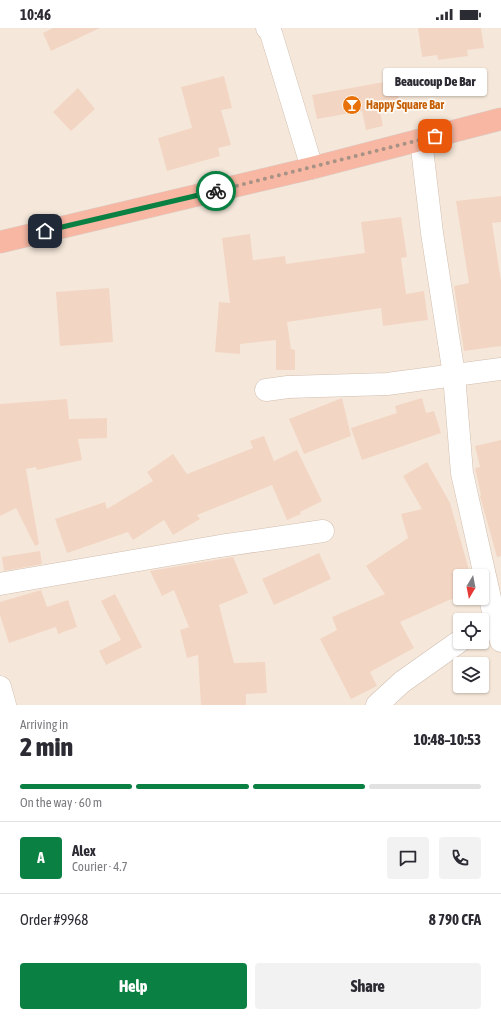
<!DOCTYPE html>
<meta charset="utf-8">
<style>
body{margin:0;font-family:"Asap Condensed",sans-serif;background:#f2f2f3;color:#2b2b33;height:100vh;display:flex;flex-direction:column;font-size:15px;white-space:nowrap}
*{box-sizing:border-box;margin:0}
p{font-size:13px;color:#7c7c81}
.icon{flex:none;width:22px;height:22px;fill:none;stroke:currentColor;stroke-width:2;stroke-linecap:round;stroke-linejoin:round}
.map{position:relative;height:677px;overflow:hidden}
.sheet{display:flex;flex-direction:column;background:#fff;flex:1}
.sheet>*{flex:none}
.needle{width:26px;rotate:190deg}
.controls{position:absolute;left:453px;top:541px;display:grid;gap:8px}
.controls a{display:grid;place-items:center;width:36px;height:36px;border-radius:4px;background:#fff;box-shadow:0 1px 3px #0004;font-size:20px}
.pin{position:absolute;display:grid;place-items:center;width:34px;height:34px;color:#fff;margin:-17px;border-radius:8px;box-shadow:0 2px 6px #0006}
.courier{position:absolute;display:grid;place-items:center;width:40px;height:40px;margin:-20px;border:3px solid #0b8043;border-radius:50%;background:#fff;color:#222;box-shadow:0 1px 5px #0007}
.bubble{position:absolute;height:28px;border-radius:4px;background:#fff;box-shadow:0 1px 3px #0004;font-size:13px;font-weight:800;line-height:28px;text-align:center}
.overview em{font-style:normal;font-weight:800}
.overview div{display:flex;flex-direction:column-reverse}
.overview{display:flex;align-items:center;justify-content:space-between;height:68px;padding:0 20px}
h1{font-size:26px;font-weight:800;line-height:30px}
.bar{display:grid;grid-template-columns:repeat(4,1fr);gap:6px 4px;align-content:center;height:48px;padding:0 20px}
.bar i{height:5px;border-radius:3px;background:#e1e1e2}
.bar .current{background:#0b8043}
.bar p{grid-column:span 4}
.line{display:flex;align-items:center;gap:10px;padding:0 20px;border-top:1px solid #e1e1e2}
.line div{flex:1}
.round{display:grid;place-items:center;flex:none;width:42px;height:42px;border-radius:4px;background:#f2f2f3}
.primary-button{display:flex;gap:8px;margin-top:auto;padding:8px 20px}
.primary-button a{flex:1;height:46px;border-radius:4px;background:#0b8043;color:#fff;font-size:16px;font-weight:800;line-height:46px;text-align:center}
.primary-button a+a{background:#f2f2f3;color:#2b2b33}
.status{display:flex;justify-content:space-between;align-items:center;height:28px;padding:0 20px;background:#fff;direction:ltr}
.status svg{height:11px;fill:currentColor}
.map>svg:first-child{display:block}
.residential{fill:#f5e8da;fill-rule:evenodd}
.building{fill:#f3d5c3}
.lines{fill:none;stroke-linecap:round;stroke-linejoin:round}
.street-casing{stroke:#d1beb0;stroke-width:23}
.highway-casing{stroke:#dad1cd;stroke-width:23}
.street{stroke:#fff;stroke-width:22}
.highway{stroke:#f7b7a3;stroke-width:22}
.done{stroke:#a89285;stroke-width:4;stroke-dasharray:0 7.2}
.route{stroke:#0b8043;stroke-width:5}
.labels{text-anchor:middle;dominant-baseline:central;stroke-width:3.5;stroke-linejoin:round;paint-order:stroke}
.food-label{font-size:12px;font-weight:bold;fill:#c56008;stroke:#fffaf3;text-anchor:start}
</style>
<div class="status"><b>10:46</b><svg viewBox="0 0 49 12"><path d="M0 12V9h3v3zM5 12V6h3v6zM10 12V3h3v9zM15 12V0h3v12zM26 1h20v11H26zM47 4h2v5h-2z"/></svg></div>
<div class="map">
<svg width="501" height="677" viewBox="0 0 501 677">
<rect width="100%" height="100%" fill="#fdf6ec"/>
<path class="residential" d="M0 0H501V677H0ZM460 548H482V570H460ZM460 592H482V614H460ZM460 636H482V658H460Z"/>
<g class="building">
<path d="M53 0H100L51 23 43 5Z"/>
<path d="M418 0H481L484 20 467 22 468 28 438 32 437 27 422 29Z"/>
<path d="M224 48 232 80 221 82 231 117 218 120 220 128 167 143 158 110 192 100 181 59Z"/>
<path d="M395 52 400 76 379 79 383 98 366 102 362 83 317 91 312 67Z"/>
<path d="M78 60 95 81 71 103 53 84Z"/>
<path d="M501 168V194L492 195 501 253V318L464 323 454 258 469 255 456 173Z"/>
<path d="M401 189 407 229 401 230 406 266 424 263 428 292 383 298 381 280 287 294 291 321 295 322V342H276V312L240 316V326L215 324 219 274 230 275 222 210 250 206 253 232 285 228 286 236 365 225 361 194Z"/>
<path d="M109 260 113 314 60 318 56 264Z"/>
<path d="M342 370 351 408 304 426 289 391Z"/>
<path d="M422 370 426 385 434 383 441 405 362 432 351 400 397 385 395 378Z"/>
<path d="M67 371 69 391 107 390V410L78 411 82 432 37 442 36 439 26 441 39 516 35 518 16 480 0 488V376Z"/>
<path d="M264 408 274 433 297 422 322 473 300 484 301 486 287 492 272 457 197 487 200 491 173 507 164 492 133 512 128 504 67 525 55 491 105 474 107 481 153 453 147 444 173 426 187 446 253 420 250 413Z"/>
<path d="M501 412V528L497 529 480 468 481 467 475 440 480 439 475 418Z"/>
<path d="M427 434 450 475 469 542 460 545V569L449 572 400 594 414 620 370 644 377 658 351 671 320 611 337 602 332 589 385 566 366 538 408 510 401 486 422 481 403 448Z"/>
<path d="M40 523 42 536 4 543 2 529Z"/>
<path d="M319 525 331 551 274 577 262 551Z"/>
<path d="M233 529 248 565 219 577 234 635 265 634 267 665 246 666V677H201L198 627 187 630 180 602 189 599 174 562 162 568 150 543Z"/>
<path d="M41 562 47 579 68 572 77 599 58 606 56 599 9 615 0 587V574Z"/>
<path d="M115 566 142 619 106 637 99 623 121 612 101 573Z"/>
</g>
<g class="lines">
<g class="street-casing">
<g id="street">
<path d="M267 0 271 5 312 140"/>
<path d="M421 112 432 205 454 347 462 445 494 588 501 613"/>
<path d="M266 362 288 359 387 356 501 341"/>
<path d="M0 556 220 518 323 503"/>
<path d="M0 659 5 677"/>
<path d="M377 677 402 654 460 613"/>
</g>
</g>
<g class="highway-casing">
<path id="highway" d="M0 214 312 140 501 91"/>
</g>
<use href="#street" class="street"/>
<use href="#highway" class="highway"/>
</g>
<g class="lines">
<path class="done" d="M216 163 435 108"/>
<path class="route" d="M45 203 216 163"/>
</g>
<defs>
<g id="bar-disc" transform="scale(1)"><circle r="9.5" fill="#e8710a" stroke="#fffaf3"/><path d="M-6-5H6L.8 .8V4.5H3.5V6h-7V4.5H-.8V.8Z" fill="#fff"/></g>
</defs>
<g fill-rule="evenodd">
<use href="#bar-disc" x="352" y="77"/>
</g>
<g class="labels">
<g class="food-label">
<text x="366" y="77">Happy Square Bar</text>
</g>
</g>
</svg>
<div class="controls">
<a><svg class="needle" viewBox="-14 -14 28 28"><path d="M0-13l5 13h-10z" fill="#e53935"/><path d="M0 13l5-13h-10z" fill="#7c7c81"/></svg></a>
<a><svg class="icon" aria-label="locate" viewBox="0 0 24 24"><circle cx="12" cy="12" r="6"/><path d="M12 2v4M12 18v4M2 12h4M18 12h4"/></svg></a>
<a><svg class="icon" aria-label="layers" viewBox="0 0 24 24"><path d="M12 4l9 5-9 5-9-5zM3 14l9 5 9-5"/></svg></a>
</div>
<div class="pin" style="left:435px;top:108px;background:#ea580c"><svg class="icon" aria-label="bag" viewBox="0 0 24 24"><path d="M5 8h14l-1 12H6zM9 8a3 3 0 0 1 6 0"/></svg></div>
<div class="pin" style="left:45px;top:203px;background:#1f2937"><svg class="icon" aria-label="home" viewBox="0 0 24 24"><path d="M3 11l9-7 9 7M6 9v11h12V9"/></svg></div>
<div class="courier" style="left:216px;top:163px"><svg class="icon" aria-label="bike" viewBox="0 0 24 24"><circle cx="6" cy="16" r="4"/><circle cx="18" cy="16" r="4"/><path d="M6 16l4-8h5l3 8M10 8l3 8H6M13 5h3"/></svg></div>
<div class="bubble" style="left:383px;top:40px;width:104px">Beaucoup De Bar</div>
</div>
<section class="sheet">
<div class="overview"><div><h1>2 min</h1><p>Arriving in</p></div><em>10:48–10:53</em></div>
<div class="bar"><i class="current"></i><i class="current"></i><i class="current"></i><i></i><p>On the way · 60 m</p></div>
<div class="line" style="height:72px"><b class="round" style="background:#0b8043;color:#fff">A</b><div><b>Alex</b><p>Courier · 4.7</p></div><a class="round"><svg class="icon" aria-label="chat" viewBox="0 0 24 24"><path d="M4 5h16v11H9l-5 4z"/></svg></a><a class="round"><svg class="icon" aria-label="phone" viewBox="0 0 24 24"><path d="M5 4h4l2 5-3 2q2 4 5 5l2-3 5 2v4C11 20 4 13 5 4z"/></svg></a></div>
<div class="line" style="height:52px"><div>Order #9968</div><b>8 790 CFA</b></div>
<div class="primary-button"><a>Help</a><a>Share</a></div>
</section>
